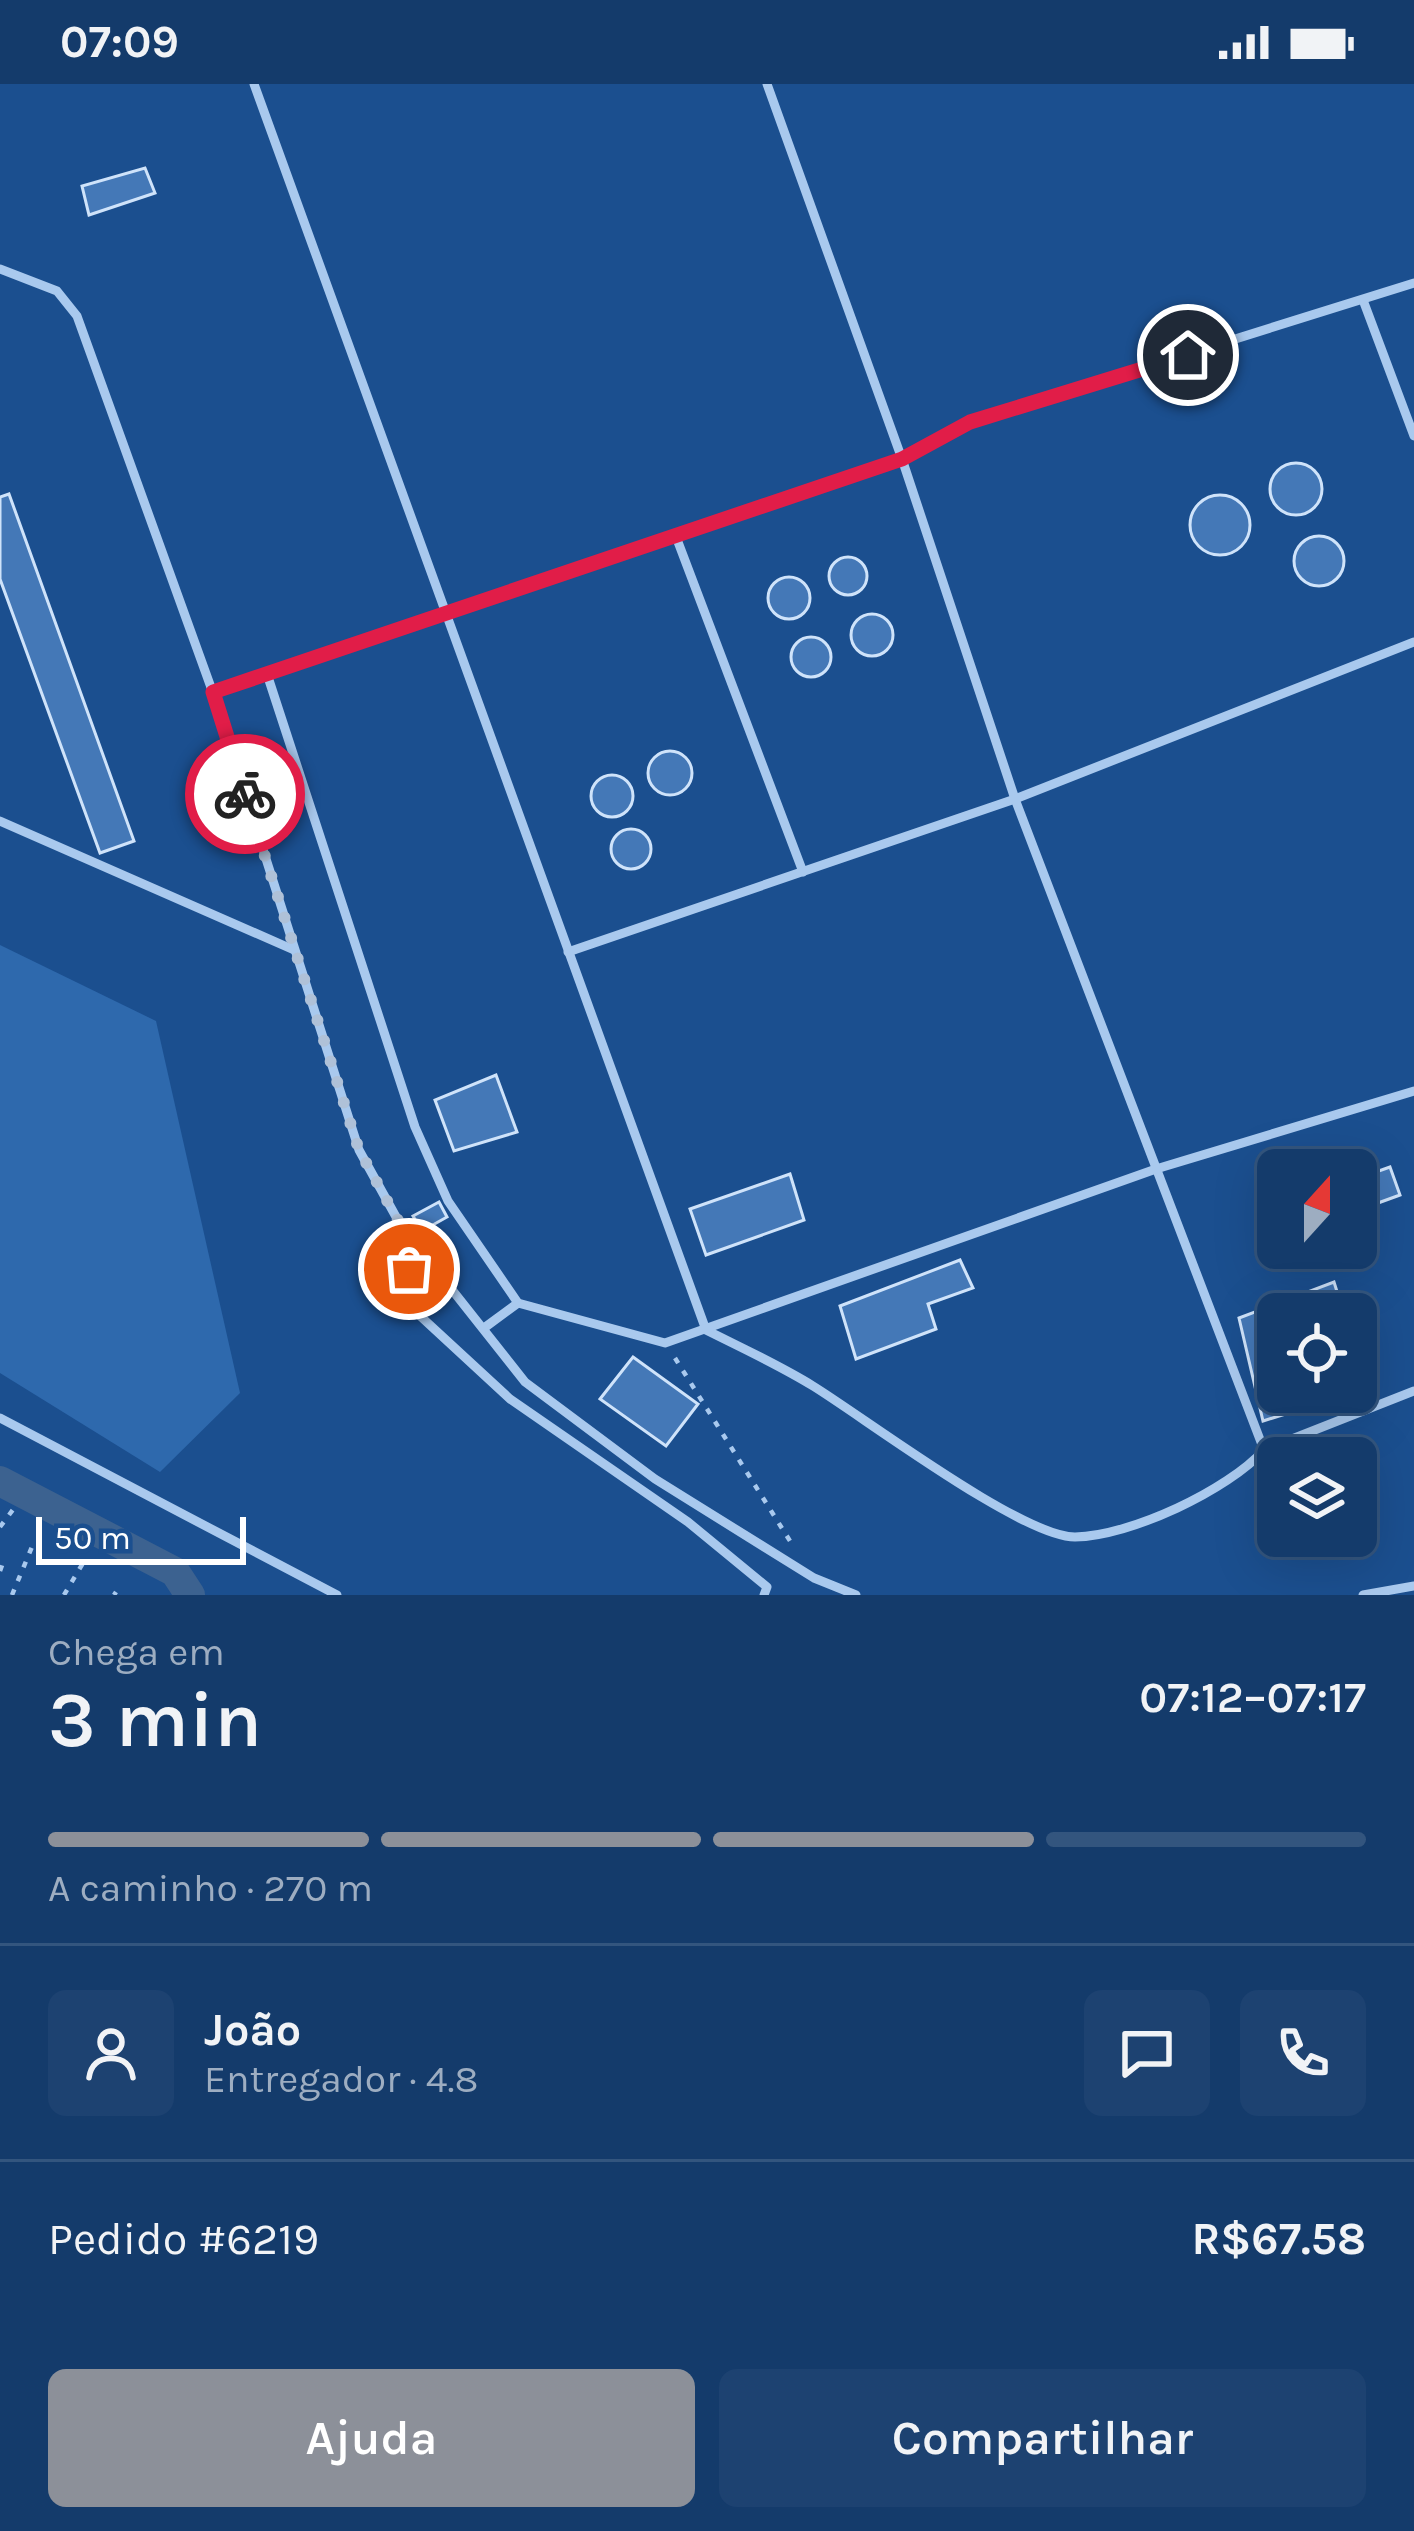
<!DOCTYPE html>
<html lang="pt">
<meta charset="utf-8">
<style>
body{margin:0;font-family:Karla,sans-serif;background:#1d4271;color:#f1f3f6;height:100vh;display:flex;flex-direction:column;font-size:45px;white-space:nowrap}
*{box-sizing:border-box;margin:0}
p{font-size:39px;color:#9dadc1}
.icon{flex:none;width:66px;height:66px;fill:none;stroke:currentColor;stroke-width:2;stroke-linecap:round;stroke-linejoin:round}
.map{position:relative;height:1511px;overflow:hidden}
.drawer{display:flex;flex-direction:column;background:#143b6b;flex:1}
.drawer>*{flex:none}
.needle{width:78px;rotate:21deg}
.tools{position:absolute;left:1257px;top:1065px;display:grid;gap:24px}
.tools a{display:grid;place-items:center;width:120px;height:120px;border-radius:18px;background:#143b6b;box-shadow:0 12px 48px #0002,0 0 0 3px #33557e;font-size:60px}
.scale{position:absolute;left:36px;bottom:30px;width:210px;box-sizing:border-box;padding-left:12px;border:6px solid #fff;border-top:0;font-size:33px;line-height:42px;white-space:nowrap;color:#fff;-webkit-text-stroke:9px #1b4f8f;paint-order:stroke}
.pin{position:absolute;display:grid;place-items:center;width:102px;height:102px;color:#fff;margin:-51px;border:6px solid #fff;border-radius:50%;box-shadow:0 3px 12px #0007}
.courier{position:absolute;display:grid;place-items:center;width:120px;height:120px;margin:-60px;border:9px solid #e11d48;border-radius:50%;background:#fff;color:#222;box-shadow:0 3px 15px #0007}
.summary em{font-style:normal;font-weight:600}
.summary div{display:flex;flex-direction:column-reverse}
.summary{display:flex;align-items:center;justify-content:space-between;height:204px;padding:0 48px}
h1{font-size:78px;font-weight:600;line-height:90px}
.bar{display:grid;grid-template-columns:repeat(4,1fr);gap:18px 12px;align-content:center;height:144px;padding:0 48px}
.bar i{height:15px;border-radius:9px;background:#33557e}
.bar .current{background:#8c9099}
.bar p{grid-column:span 4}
.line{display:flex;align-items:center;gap:30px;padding:0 48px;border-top:3px solid #33557e}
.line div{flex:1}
.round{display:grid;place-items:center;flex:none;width:126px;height:126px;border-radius:18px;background:#1d4271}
.cta{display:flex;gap:24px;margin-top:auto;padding:24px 48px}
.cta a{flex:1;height:138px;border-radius:18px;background:#8c9099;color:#fff;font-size:48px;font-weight:600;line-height:138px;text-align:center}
.cta a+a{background:#1d4271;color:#f1f3f6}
.status{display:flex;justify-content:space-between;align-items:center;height:84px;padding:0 60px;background:#143b6b;direction:ltr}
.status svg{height:33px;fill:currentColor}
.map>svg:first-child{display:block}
.grass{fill:#2e69ad}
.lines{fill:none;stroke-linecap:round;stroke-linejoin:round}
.canal{stroke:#3c6290;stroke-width:30}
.building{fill:#4478b7;stroke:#cfe3fa;stroke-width:3}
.path{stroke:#a9c9ee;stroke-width:4.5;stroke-dasharray:6 9;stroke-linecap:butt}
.lane{stroke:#a9c9ee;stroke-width:9}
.done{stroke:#afc1d8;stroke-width:12;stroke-dasharray:0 21.6}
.route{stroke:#e11d48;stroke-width:15}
</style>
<div class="status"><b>07:09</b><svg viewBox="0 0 49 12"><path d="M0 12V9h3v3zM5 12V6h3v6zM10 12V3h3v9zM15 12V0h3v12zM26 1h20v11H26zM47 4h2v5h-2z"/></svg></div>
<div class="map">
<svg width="1414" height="1511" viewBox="0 0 1414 1511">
<rect width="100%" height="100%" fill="#1b4f8f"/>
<path class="grass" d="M0 861 156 937 240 1309 160 1388 0 1289Z"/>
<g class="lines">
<path class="canal" d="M0 1397 175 1488 190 1511"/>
</g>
<g class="building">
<path d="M145 84 155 109 89 131 82 102Z"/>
<circle cx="1296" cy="405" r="26"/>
<path d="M9 410 134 757 100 769 0 495V413Z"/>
<circle cx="1220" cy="441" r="30"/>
<circle cx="1319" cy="477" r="25"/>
<circle cx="848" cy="492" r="19"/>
<circle cx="789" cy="514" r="21"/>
<circle cx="872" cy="551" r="21"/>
<circle cx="811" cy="573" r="20"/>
<circle cx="670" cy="689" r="22"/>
<circle cx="612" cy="712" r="21"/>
<circle cx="631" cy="765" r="20"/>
<path d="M496 991 517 1048 454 1067 435 1016Z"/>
<path d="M1390 1083 1400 1111 1356 1127V1095Z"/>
<path d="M790 1090 804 1136 706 1171 690 1125Z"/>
<path d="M439 1118 447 1133 422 1147 413 1132Z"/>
<path d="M960 1176 973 1204 928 1220 936 1245 856 1275 840 1222Z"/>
<path d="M1334 1198 1344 1230H1278V1308H1323L1327 1317 1263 1337 1239 1234Z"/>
<path d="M633 1273 698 1320 666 1362 600 1315Z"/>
</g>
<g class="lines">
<g class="path">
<path d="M675 1274 790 1457"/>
<path d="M0 1443 18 1419"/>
<path d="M0 1487 5 1473"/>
<path d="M12 1511 34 1458"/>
<path d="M64 1511 86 1474"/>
<path d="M114 1511 116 1508"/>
</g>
<g class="lane">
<path d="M254 0 706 1246C742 1264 779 1281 813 1302 865 1334 1022 1453 1075 1453 1131 1452 1228 1406 1264 1366"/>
<path d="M767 0 902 375 1015 715 1264 1366 1414 1307"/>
<path d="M0 185 57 207 77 232 213 609 359 1066 400 1140 525 1298 655 1395 814 1494 856 1511"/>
<path d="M1363 216 1414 352"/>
<path d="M675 450 803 788"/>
<path d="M267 590 415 1043 448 1117 518 1219 665 1259 1156 1085 1414 1007"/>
<path d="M213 609 902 375 970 338 1414 199"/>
<path d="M0 737 294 866"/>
<path d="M568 868 1015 715 1414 558"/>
<path d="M401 1145 418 1230 510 1315 688 1438 767 1503 764 1511"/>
<path d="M484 1244 518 1219"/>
<path d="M0 1334 337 1511"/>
<path d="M1363 1511 1414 1502"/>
</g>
</g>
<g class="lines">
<path class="done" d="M245 710 359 1066 400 1140 409 1185"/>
<path class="route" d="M245 710 213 608 902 375 970 338 1188 271"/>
</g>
</svg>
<div class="tools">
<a><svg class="needle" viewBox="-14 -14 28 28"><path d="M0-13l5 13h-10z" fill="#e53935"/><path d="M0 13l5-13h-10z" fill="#9dadc1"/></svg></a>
<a><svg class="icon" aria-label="locate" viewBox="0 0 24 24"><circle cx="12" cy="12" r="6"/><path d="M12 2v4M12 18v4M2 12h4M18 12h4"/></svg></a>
<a><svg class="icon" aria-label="layers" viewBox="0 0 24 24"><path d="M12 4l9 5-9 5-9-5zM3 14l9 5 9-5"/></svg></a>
</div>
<div class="scale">50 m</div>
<div class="pin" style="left:409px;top:1185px;background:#ea580c"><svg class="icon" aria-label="bag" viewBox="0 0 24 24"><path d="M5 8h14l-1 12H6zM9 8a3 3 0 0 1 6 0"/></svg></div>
<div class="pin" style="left:1188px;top:271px;background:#1f2937"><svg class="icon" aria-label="home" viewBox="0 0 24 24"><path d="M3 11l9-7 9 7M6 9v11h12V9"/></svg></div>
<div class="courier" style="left:245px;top:710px"><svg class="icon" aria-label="bike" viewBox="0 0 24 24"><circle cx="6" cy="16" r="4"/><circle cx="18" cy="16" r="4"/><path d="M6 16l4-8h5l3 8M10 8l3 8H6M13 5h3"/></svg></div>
</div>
<section class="drawer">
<div class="summary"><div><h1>3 min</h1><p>Chega em</p></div><em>07:12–07:17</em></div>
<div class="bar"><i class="current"></i><i class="current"></i><i class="current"></i><i></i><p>A caminho · 270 m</p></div>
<div class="line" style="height:216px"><a class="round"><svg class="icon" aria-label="person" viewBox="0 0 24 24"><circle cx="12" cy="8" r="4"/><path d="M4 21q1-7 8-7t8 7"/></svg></a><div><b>João</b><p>Entregador · 4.8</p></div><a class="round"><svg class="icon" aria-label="chat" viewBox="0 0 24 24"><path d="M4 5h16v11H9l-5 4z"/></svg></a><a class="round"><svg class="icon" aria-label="phone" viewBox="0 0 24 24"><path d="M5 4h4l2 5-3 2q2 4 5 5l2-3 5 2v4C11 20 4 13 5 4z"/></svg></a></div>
<div class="line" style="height:156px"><div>Pedido #6219</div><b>R$67.58</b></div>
<div class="cta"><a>Ajuda</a><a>Compartilhar</a></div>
</section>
